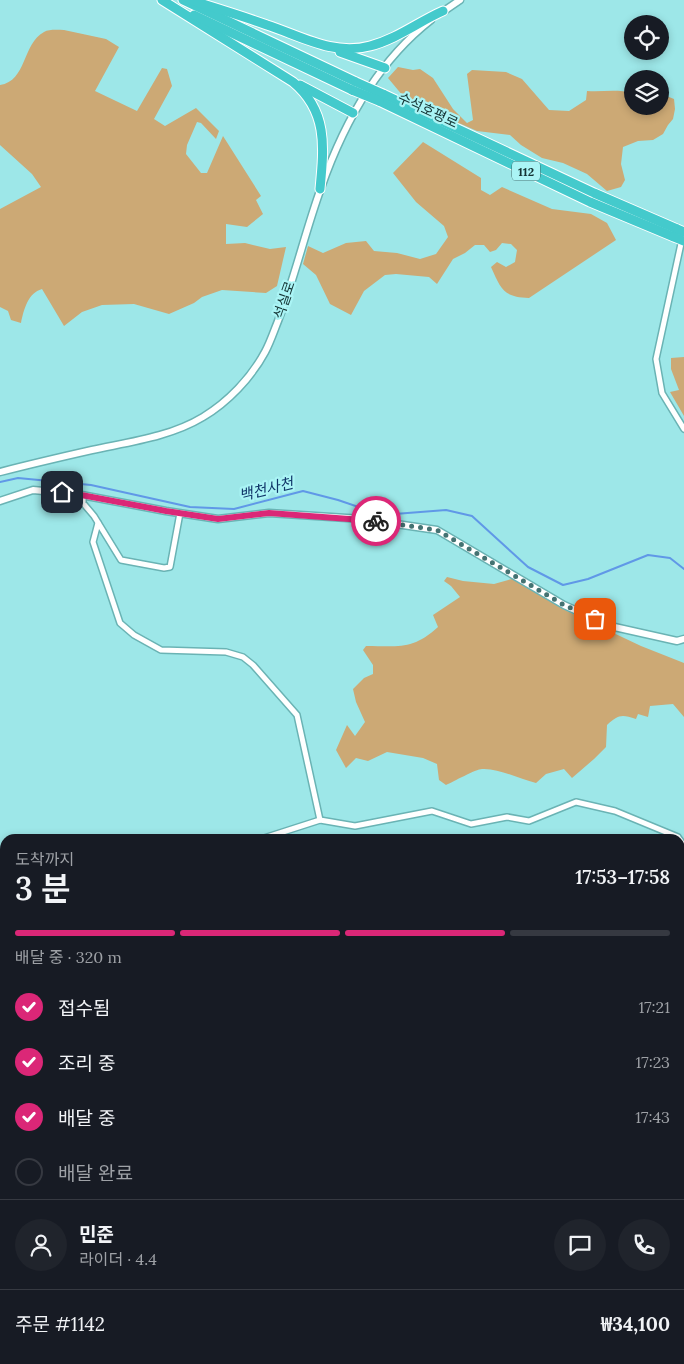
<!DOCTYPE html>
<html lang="ko">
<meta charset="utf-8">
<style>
body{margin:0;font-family:Lora,"Noto Sans KR",serif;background:#20242c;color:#f1f3f6;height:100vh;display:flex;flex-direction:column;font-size:19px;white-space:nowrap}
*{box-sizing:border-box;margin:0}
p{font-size:16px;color:#9ea1a6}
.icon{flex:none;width:28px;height:28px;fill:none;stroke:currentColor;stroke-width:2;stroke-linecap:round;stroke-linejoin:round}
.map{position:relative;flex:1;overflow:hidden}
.panel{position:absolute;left:0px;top:834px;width:685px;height:531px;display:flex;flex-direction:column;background:#171b24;border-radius:15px 15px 0 0;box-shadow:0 2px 8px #0003}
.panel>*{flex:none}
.buttons{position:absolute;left:624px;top:15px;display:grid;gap:10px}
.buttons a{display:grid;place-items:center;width:45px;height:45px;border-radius:50%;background:#171b24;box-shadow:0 2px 8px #0003;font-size:25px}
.pin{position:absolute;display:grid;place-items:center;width:42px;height:42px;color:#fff;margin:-21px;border-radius:10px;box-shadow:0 2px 8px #0006}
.courier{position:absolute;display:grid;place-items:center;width:50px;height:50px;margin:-25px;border:4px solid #db2777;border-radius:50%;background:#fff;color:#222;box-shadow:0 1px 6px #0007}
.overview em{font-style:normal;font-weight:600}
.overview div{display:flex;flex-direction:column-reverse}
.overview{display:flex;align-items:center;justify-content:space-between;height:85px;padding:0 15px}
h1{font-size:32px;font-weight:600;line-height:38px}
.bar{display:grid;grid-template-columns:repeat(4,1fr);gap:8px 5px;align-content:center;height:60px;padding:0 15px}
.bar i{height:6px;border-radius:4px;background:#363941}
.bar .on{background:#db2777}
.bar p{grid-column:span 4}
.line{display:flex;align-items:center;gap:12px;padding:0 15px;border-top:1px solid #363941}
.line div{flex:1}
.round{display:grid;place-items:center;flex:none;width:52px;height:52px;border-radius:26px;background:#20242c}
ol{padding:0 15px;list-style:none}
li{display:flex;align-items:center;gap:15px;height:55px}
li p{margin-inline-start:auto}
li .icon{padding:5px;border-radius:50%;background:#db2777;color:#fff;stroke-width:4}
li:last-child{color:#9ea1a6}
li i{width:28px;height:28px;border:2px solid #363941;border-radius:50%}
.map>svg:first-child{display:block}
.green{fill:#cca975}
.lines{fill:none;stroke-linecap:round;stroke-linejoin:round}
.stream{stroke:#6098e7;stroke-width:2}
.taxiway{stroke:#75b2b3;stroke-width:18}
.runway{stroke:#75b2b3;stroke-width:44}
.minor-casing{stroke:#6ab3b4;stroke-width:8}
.tertiary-casing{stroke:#6ab3b4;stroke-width:9}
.trunk-casing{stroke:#fff;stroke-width:11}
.minor{stroke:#fff;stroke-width:5}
.tertiary{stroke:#fff;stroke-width:6}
.trunk{stroke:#44cacc;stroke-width:9}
.trunk-bridge-casing{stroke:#fff;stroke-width:11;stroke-linecap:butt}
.trunk-bridge{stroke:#44cacc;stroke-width:9}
.done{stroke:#447272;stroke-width:5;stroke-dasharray:0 9}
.route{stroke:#db2777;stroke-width:6}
.labels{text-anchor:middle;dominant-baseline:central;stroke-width:4.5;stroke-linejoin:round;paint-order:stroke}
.shield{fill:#aaf4f5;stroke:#416d6d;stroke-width:1}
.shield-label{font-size:12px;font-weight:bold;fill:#143333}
.street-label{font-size:14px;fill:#143333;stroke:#aaf4f5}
.water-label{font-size:15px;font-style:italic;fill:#113669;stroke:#aaf4f5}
</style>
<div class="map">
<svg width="684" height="1364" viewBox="0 0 684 1364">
<rect width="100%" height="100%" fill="#9de7e8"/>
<g class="green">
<path d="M64 30 106 39 119 47 95 91 137 111 162 68 167 69 172 86 154 119 165 126 196 108 219 131 216 139 201 123 197 122 187 145 186 154 201 173H207L223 136 261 196 256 200 263 214 247 227 226 224V244L245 243 270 249 286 247 277 286 266 293 222 290 202 297 194 303 169 314 134 304 102 305 82 312 64 326 42 289C28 293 24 309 21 323L11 320 8 311 0 307V209L41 187 32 174 0 145V85C27 81 22 44 44 32 49 29 58 30 64 30Z"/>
<path d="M398 67 413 70 420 69 433 78 453 109 467 123 473 120 467 74 472 70 506 72 522 79 549 110 569 111 586 100 587 91C603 92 618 89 632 93V106H660V97L664 99 669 97 674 99 675 109 673 119 668 125 663 134 653 140 638 141 623 147 621 164 625 180 621 187 607 191 587 174 563 163 542 158 521 145 510 135 477 131 422 107 403 96 388 78Z"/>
<path d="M423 142 481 178V190L490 195 502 187 552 209 591 214 607 223 616 240 529 298C503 297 501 289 491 267L497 262 506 267 515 262 517 250 511 244 502 243 496 250 490 252 484 245H475L465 253 453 259 437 284 429 277 396 274 385 275 364 291 351 315 330 304 316 275 303 264 308 246 323 253 346 243 366 241 374 251 397 253 420 259 436 254 448 237 444 226 416 202 393 173Z"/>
<path d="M684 357V416L670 392 679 390 671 369V358Z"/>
<path d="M447 577 463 581 494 584 515 578 567 611 641 646 684 663V717L673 704 650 706 648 717 638 714 636 719C621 714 618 715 607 725L606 747 594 759 572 778 564 769 546 774 536 783C519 779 499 768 482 769 476 769 453 782 446 785L439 780 437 764 423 758 387 752 368 761 356 758 346 768 336 750 347 725 355 736 365 722 356 702 353 689 364 678 373 674V665L363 650 366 646C399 646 413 650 438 627L433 615 460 597 451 586 444 581Z"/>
<path d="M0 1040 5 1042V1150H0Z"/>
<path d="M680 1064 684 1066V1170L680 1169Z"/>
<path d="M680 1183 684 1185V1258H680Z"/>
<path d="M0 1341 5 1342V1360H42L43 1364H35L33 1362 31 1364H0Z"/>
</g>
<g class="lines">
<g class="stream">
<path d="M0 482 18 478 91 485 190 507 234 509 303 491 338 500 382 515 446 510 472 516 528 567 563 585 588 579 648 555 670 558 684 569"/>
<path d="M0 950 5 949"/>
<path d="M680 1054 684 1057"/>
</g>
<path class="taxiway" d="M248 1360 249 1364"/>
<path class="runway" d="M190 1360V1364"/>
<g class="minor-casing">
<g id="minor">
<path d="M682 239 656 359 662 393 684 429"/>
<path d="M83 495V503L94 516 121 560 164 568 170 567 180 513"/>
<path d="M98 523 93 542 120 623 134 635 161 650 226 652 243 657 253 665 297 715 320 820"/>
<path d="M261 839 320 820 355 826 432 811 471 824 507 817 529 821 576 802 615 811 678 837 679 839"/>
<path d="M680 840 684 846"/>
<path d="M0 928 5 926"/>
</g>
</g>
<g class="tertiary-casing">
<g id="tertiary">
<path d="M441 13 460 0"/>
<path d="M0 472C31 464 61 457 92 450 129 442 170 437 203 417 228 402 251 378 265 352 270 343 274 331 278 321 295 277 305 232 321 188 343 125 377 62 431 20"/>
<path d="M0 501 33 490 76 494 166 511 218 519 269 513 362 519 437 530 564 605 610 626 677 641 684 639"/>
</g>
</g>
<g class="trunk-casing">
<g id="trunk">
<path d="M162 0 293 82C328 111 324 147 320 189"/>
<path d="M183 0 356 82"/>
<path d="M190 0C216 8 242 16 267 25 301 36 333 56 370 46 397 39 418 22 443 11"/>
<path d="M194 15 352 90"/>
<path d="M340 52 385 68"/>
<path d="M300 85 353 113"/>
<path d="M383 94 594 193 677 229"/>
<path d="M379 101 590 202 674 237"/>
</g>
</g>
<use href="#minor" class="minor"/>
<use href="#tertiary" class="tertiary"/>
<use href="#trunk" class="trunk"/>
<g class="trunk-bridge-casing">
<g id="trunk-bridge">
<path d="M356 82 383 94"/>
<path d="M352 90 379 101"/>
<path d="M677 229 684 232"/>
<path d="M674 237 684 241"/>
</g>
</g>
<use href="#trunk-bridge" class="trunk-bridge"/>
</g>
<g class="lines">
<path class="done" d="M376 521 437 530 564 605 595 619"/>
<path class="route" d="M62 492 76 494 166 511 218 519 269 513 376 521"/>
</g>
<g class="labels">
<rect class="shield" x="512" y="161.5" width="28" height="19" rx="4"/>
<g class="shield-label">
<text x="526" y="171">112</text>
</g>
<g class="street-label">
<text transform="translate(428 110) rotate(25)">수석호평로</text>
<text transform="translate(284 300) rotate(-71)">석실로</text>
</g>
<g class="water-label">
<text transform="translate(266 489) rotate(-14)">백천사천</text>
</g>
</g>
</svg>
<div class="buttons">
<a><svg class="icon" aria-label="locate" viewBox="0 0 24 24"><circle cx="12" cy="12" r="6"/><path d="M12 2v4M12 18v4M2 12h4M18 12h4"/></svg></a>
<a><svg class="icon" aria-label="layers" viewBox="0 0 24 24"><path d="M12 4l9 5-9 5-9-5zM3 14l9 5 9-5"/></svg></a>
</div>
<div class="pin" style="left:595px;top:619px;background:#ea580c"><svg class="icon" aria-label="bag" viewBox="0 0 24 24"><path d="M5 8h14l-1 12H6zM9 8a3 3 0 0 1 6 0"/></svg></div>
<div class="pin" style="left:62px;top:492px;background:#1f2937"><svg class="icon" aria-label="home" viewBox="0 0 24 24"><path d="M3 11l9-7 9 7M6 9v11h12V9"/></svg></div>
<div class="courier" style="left:376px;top:521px"><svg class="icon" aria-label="bike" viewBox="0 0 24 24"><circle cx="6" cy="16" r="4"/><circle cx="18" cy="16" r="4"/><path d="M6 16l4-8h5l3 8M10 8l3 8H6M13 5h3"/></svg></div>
<section class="panel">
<div class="overview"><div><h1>3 분</h1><p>도착까지</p></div><em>17:53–17:58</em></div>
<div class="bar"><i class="on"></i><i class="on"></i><i class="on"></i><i></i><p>배달 중 · 320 m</p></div>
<ol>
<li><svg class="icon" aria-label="check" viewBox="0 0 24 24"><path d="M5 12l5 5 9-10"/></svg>접수됨<p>17:21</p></li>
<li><svg class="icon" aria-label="check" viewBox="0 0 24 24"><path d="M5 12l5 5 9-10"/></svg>조리 중<p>17:23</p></li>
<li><svg class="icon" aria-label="check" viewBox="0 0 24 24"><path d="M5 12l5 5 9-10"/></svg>배달 중<p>17:43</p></li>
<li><i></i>배달 완료</li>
</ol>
<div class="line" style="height:90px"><a class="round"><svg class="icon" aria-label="person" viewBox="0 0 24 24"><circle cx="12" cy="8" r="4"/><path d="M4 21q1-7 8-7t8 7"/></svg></a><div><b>민준</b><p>라이더 · 4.4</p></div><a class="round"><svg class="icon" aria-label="chat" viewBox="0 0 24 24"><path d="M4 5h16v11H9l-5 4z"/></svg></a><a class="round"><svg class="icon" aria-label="phone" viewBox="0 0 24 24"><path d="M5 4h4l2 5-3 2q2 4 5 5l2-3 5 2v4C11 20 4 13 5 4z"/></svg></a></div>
<div class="line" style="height:65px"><div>주문 #1142</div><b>₩34,100</b></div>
</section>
</div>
